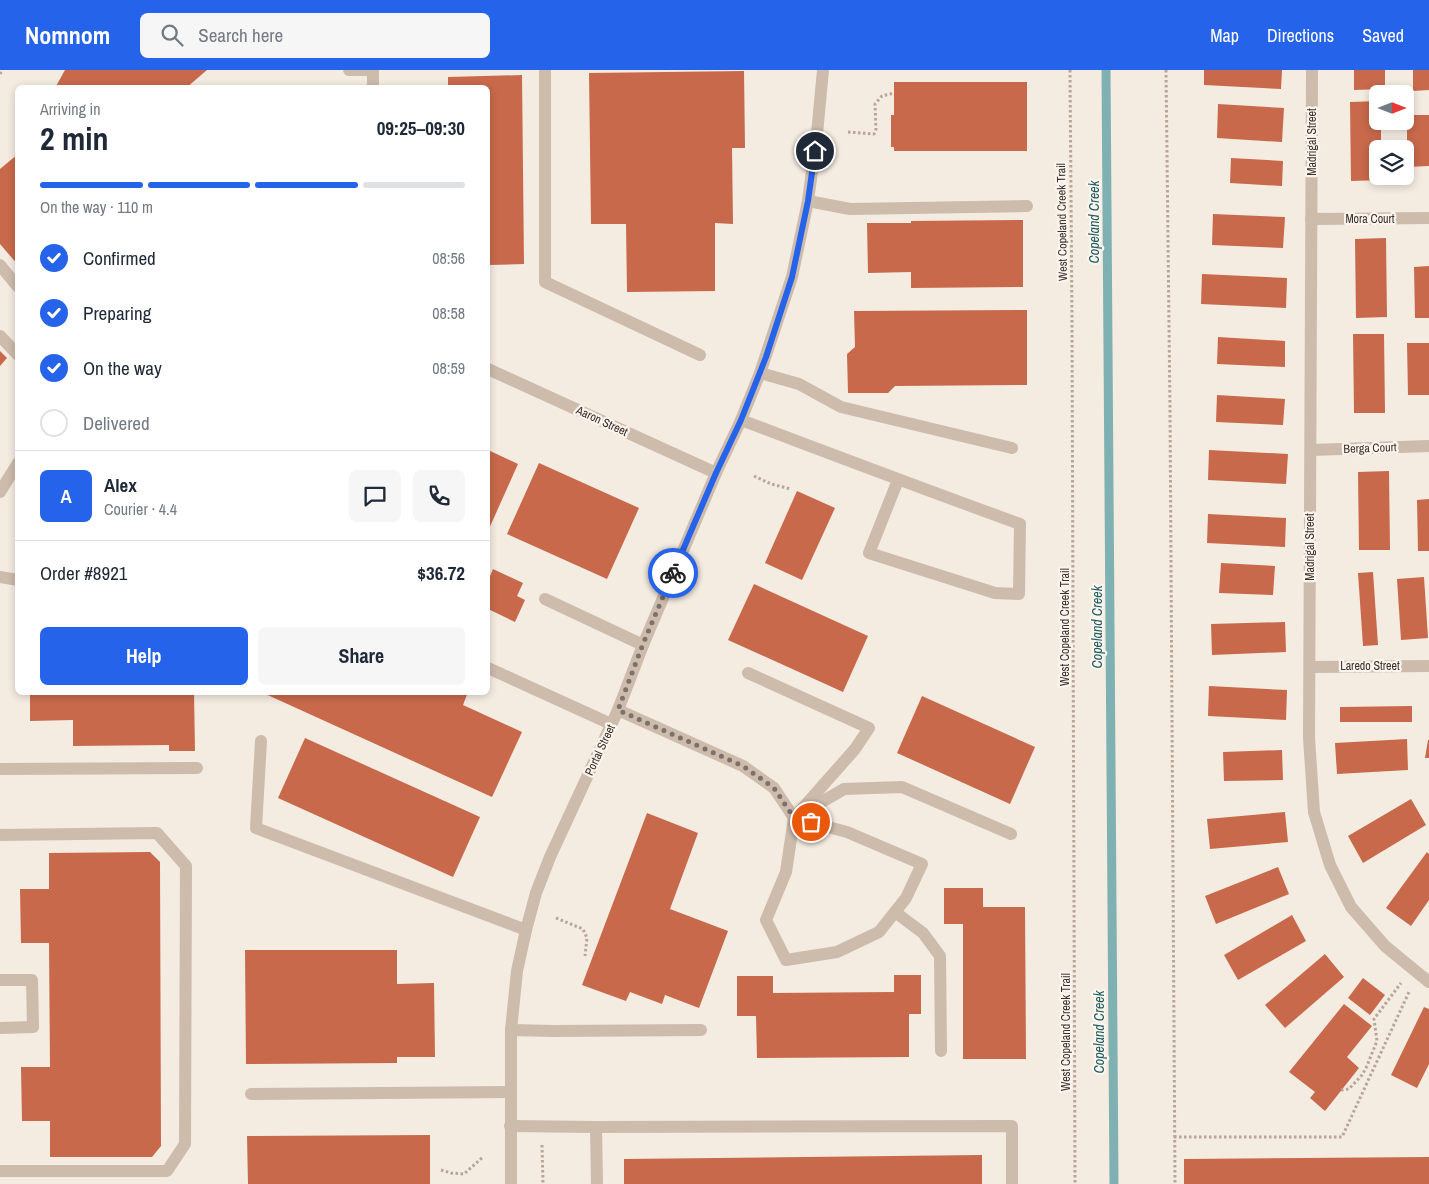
<!DOCTYPE html>
<meta charset="utf-8">
<style>
body{margin:0;font-family:"Archivo Narrow",sans-serif;background:#f6f6f7;color:#1f2937;height:100vh;display:flex;flex-direction:column;font-size:19px;white-space:nowrap}
*{box-sizing:border-box;margin:0}
p{font-size:16px;color:#747a83}
.icon{flex:none;width:28px;height:28px;fill:none;stroke:currentColor;stroke-width:2;stroke-linecap:round;stroke-linejoin:round}
.map{position:relative;flex:1;overflow:hidden}
.drawer{position:absolute;left:15px;top:15px;width:475px;height:610px;display:flex;flex-direction:column;background:#fff;border-radius:8px;box-shadow:0 2px 8px #0003}
.drawer>*{flex:none}
.needle{width:32px;rotate:90deg}
.fabs{position:absolute;left:1369px;top:15px;display:grid;gap:10px}
.fabs a{display:grid;place-items:center;width:45px;height:45px;border-radius:8px;background:#fff;box-shadow:0 2px 8px #0003;font-size:25px}
.pin{position:absolute;display:grid;place-items:center;width:42px;height:42px;color:#fff;margin:-21px;border:2px solid #fff;border-radius:50%;box-shadow:0 1px 5px #0007}
.courier{position:absolute;display:grid;place-items:center;width:50px;height:50px;margin:-25px;border:4px solid #2563eb;border-radius:50%;background:#fff;color:#222;box-shadow:0 1px 6px #0007}
.summary em{font-style:normal;font-weight:700}
.summary div{display:flex;flex-direction:column-reverse}
.summary{display:flex;align-items:center;justify-content:space-between;height:85px;padding:0 25px}
h1{font-size:32px;font-weight:700;line-height:38px}
.bar{display:grid;grid-template-columns:repeat(4,1fr);gap:8px 5px;align-content:center;height:60px;padding:0 25px}
.bar i{height:6px;border-radius:4px;background:#e0e1e3}
.bar .current{background:#2563eb}
.bar p{grid-column:span 4}
.line{display:flex;align-items:center;gap:12px;padding:0 25px;border-top:1px solid #e0e1e3}
.line div{flex:1}
.round{display:grid;place-items:center;flex:none;width:52px;height:52px;border-radius:8px;background:#f6f6f7}
ol{padding:0 25px;list-style:none}
li{display:flex;align-items:center;gap:15px;height:55px}
li p{margin-inline-start:auto}
li .icon{padding:5px;border-radius:50%;background:#2563eb;color:#fff;stroke-width:4}
li:last-child{color:#747a83}
li i{width:28px;height:28px;border:2px solid #e0e1e3;border-radius:50%}
.primary-button{display:flex;gap:10px;margin-top:auto;padding:10px 25px}
.primary-button a{flex:1;height:58px;border-radius:8px;background:#2563eb;color:#fff;font-size:20px;font-weight:700;line-height:58px;text-align:center}
.primary-button a+a{background:#f6f6f7;color:#1f2937}
header{display:flex;align-items:center;gap:30px;box-sizing:border-box;height:70px;padding:0 25px;background:#2563eb;color:#fff}
header strong{font-size:24px}
nav{display:flex;gap:28px;margin-inline-start:auto;font-size:18px}
.search{width:350px;height:45px;background:#f6f6f7;display:flex;align-items:center;gap:12px;box-sizing:border-box;padding:0 18px;border-radius:8px;color:#747a83;font-size:19px}
.map>svg:first-child{display:block}
.lines{fill:none;stroke-linecap:round;stroke-linejoin:round}
.stream{stroke:#7fb0b2;stroke-width:9}
.building{fill:#c8694b}
.path{stroke:#b9a596;stroke-width:3;stroke-dasharray:2.5 2.5;stroke-linecap:butt}
.minor{stroke:#cdbbac;stroke-width:12}
.done{stroke:#7c716b;stroke-width:5;stroke-dasharray:0 9}
.route{stroke:#2563eb;stroke-width:6}
.labels{text-anchor:middle;dominant-baseline:central;stroke-width:4.5;stroke-linejoin:round;paint-order:stroke}
.street-label{font-size:12px;fill:#3b302b;stroke:#fbf5ee}
.water-label{font-size:14px;font-style:italic;fill:#1f5a5e;stroke:#fbf5ee}
</style>
<header>
<strong>Nomnom</strong>
<div class="search"><svg class="icon" aria-label="search" viewBox="0 0 24 24"><circle cx="10" cy="10" r="6"/><path d="M15 15l6 6"/></svg>Search here</div>
<nav><a>Map</a><a>Directions</a><a>Saved</a></nav>
</header>
<div class="map">
<svg width="1429" height="1114" viewBox="0 0 1429 1114">
<rect width="100%" height="100%" fill="#f4ebe1"/>
<g class="lines">
<path class="stream" d="M1106 0 1114 1114"/>
</g>
<g class="building">
<path d="M65 0H207L186 18H55Z"/>
<path d="M1204 0H1282L1281 19 1204 15Z"/>
<path d="M1354 0H1385V19L1354 20Z"/>
<path d="M1413 0H1429V20L1413 21Z"/>
<path d="M744 1 745 78H732L733 154 715 153V221L627 222 626 154H591L589 3Z"/>
<path d="M522 5 524 194 489 195 490 214H488V18H448V7Z"/>
<path d="M894 12H1027V81H894V77H891V45H894Z"/>
<path d="M320 15V18H230V16Z"/>
<path d="M1378 31V51H1381V79H1378V106H1382V110L1351 111 1350 32Z"/>
<path d="M1218 34 1284 38 1282 72 1217 68Z"/>
<path d="M1407 45H1429V96L1407 97Z"/>
<path d="M18 84V195L0 174V99Z"/>
<path d="M1231 88 1283 91 1282 116 1230 113Z"/>
<path d="M1213 144 1285 147 1283 178 1212 175Z"/>
<path d="M1023 150V217L911 218V202L868 203 867 153H911V151Z"/>
<path d="M1386 168 1387 247 1356 248 1355 169Z"/>
<path d="M1429 196V248H1415L1414 197Z"/>
<path d="M1202 204 1287 208 1286 238 1201 234Z"/>
<path d="M1027 240V315L895 316 888 323H848L847 284 855 277 854 241Z"/>
<path d="M1353 264H1384L1385 343H1354Z"/>
<path d="M1218 267 1285 271V297L1217 294Z"/>
<path d="M1407 273H1429V325H1408Z"/>
<path d="M0 281 7 288 0 296Z"/>
<path d="M1217 325 1285 329 1283 355 1216 352Z"/>
<path d="M488 380 518 394 488 461Z"/>
<path d="M1209 380 1288 384 1286 414 1208 410Z"/>
<path d="M539 393 639 438 607 509 507 464Z"/>
<path d="M1389 401 1390 480H1359L1358 402Z"/>
<path d="M797 421 835 438 802 510 765 493Z"/>
<path d="M1429 429V481H1418L1417 430Z"/>
<path d="M1208 444 1286 448 1285 477 1207 473Z"/>
<path d="M1221 493 1275 496 1273 525 1219 523Z"/>
<path d="M493 499 523 513 517 526 525 530 515 552 488 539V511Z"/>
<path d="M1373 502 1378 575 1363 576 1358 503Z"/>
<path d="M1424 507 1428 568 1401 570 1397 509Z"/>
<path d="M754 514 868 566 843 622 728 570Z"/>
<path d="M1285 552 1286 582 1212 585 1211 554Z"/>
<path d="M1209 616 1287 620 1286 650 1208 646Z"/>
<path d="M30 622H194L195 681H169V675L73 676V650L30 651Z"/>
<path d="M261 622H468L463 635 522 662 492 727Z"/>
<path d="M922 626 1035 677 1010 734 897 683Z"/>
<path d="M1412 636V652H1340V637Z"/>
<path d="M305 668 480 747 453 807 278 728Z"/>
<path d="M1407 669 1408 700 1337 704 1335 673Z"/>
<path d="M1428 670H1429V688H1425Z"/>
<path d="M1282 680 1283 710 1224 711 1223 682Z"/>
<path d="M1411 729 1426 755 1363 793 1348 766Z"/>
<path d="M1285 742 1288 772 1210 779 1207 749Z"/>
<path d="M647 743 698 763 670 839 728 861 699 938 665 925 662 934 630 922 626 931 582 915Z"/>
<path d="M150 782 160 792 161 1076 152 1087H50V1051H22L21 997H50L49 873H21L20 819H49V783Z"/>
<path d="M1427 782 1429 784V830L1411 856 1386 838Z"/>
<path d="M1278 797 1289 824 1216 854 1205 826Z"/>
<path d="M944 818H983V837H1025L1026 989H963V854H944Z"/>
<path d="M1292 845 1306 871 1238 910 1224 885Z"/>
<path d="M245 880H397V914L434 913 435 987H397V993L246 994Z"/>
<path d="M1325 884 1344 907 1285 958 1265 935Z"/>
<path d="M894 905H921V944H909V987L757 988 756 946H737V906H773V923L894 922Z"/>
<path d="M1363 908 1385 925 1370 945 1348 928Z"/>
<path d="M1344 934 1372 956 1347 987 1359 998 1325 1041 1310 1028 1315 1022 1289 1002Z"/>
<path d="M1424 937 1429 939V994L1417 1018 1391 1005Z"/>
<path d="M430 1065V1114H248L247 1066Z"/>
<path d="M982 1085V1114H624V1089Z"/>
<path d="M1429 1087V1114H1184V1089Z"/>
</g>
<g class="lines">
<g class="path">
<path d="M1070 0 1072 253 1075 1114"/>
<path d="M1166 0 1170 339 1175 1114"/>
<path d="M0 4 2 0"/>
<path d="M848 62 874 64 876 59 875 34 882 26 894 23"/>
<path d="M754 406 771 414 791 419"/>
<path d="M556 848 583 859 587 868 585 886"/>
<path d="M1341 1020 1349 1019 1362 1005 1366 998 1377 971 1374 949 1401 913"/>
<path d="M1174 1067H1342L1409 922"/>
<path d="M542 1075 543 1114"/>
<path d="M441 1100 451 1103 464 1104 483 1087"/>
</g>
<g class="minor">
<path d="M349 0H373"/>
<path d="M373 0V18"/>
<path d="M545 0V212L700 285"/>
<path d="M1312 0 1309 668 1314 742 1330 795 1351 837 1385 876 1429 912"/>
<path d="M808 131 850 139 1027 136"/>
<path d="M1311 149 1429 148"/>
<path d="M0 195 18 217"/>
<path d="M0 266 18 285"/>
<path d="M488 299 716 403"/>
<path d="M760 303 799 314 841 337 1012 378"/>
<path d="M741 350C834 385 926 420 1020 454L1019 524 995 523 869 483 898 410"/>
<path d="M1311 380 1429 376"/>
<path d="M0 422 18 393"/>
<path d="M0 507 18 510"/>
<path d="M545 529 643 575"/>
<path d="M1310 597 1429 596"/>
<path d="M488 598 611 654"/>
<path d="M748 603 869 658 855 679 794 748"/>
<path d="M618 640 743 696 774 718 794 748"/>
<path d="M261 671 256 758 526 860"/>
<path d="M0 699 197 698"/>
<path d="M803 743 844 719 902 717 1011 764"/>
<path d="M794 748 847 762 922 794 906 828 879 862 837 882 786 890 766 850 786 802Z"/>
<path d="M0 765 157 763 186 796 185 1074 167 1101H0"/>
<path d="M895 842 923 863 940 886 941 981"/>
<path d="M0 910H32L33 957 0 958"/>
<path d="M511 960 554 961 701 960"/>
<path d="M251 1024 511 1022"/>
<path d="M510 1056 596 1057 1012 1056V1114"/>
<path d="M596 1057 597 1114"/>
<path d="M511 1114V960L517 901 526 860 536 823 550 787 618 640 643 575 716 403 741 350 760 303 792 207 808 131 817 64 823 0"/>
</g>
</g>
<g class="lines">
<path class="done" d="M673 503 643 574 618 640 743 696 774 718 794 748 811 752"/>
<path class="route" d="M673 503 716 403 741 350 766 287 792 207 808 131 815 81"/>
</g>
<g class="labels">
<g class="street-label">
<text transform="translate(1312 72) rotate(-90)">Madrigal Street</text>
<text x="1370" y="149">Mora Court</text>
<text transform="translate(1062 152) rotate(-91)">West Copeland Creek Trail</text>
<text transform="translate(602 351) rotate(25)">Aaron Street</text>
<text transform="translate(1370 378) rotate(-2)">Berga Court</text>
<text transform="translate(1310 477) rotate(-90)">Madrigal Street</text>
<text transform="translate(1065 557) rotate(-90)">West Copeland Creek Trail</text>
<text x="1370" y="596">Laredo Street</text>
<text transform="translate(600 680) rotate(-65)">Portal Street</text>
<text transform="translate(1066 962) rotate(-90)">West Copeland Creek Trail</text>
</g>
<g class="water-label">
<text transform="translate(1094 152) rotate(-90)">Copeland Creek</text>
<text transform="translate(1097 557) rotate(-90)">Copeland Creek</text>
<text transform="translate(1099 962) rotate(-90)">Copeland Creek</text>
</g>
</g>
</svg>
<div class="fabs">
<a><svg class="needle" viewBox="-14 -14 28 28"><path d="M0-13l5 13h-10z" fill="#e53935"/><path d="M0 13l5-13h-10z" fill="#747a83"/></svg></a>
<a><svg class="icon" aria-label="layers" viewBox="0 0 24 24"><path d="M12 4l9 5-9 5-9-5zM3 14l9 5 9-5"/></svg></a>
</div>
<div class="pin" style="left:811px;top:752px;background:#ea580c"><svg class="icon" aria-label="bag" viewBox="0 0 24 24"><path d="M5 8h14l-1 12H6zM9 8a3 3 0 0 1 6 0"/></svg></div>
<div class="pin" style="left:815px;top:81px;background:#1f2937"><svg class="icon" aria-label="home" viewBox="0 0 24 24"><path d="M3 11l9-7 9 7M6 9v11h12V9"/></svg></div>
<div class="courier" style="left:673px;top:503px"><svg class="icon" aria-label="bike" viewBox="0 0 24 24"><circle cx="6" cy="16" r="4"/><circle cx="18" cy="16" r="4"/><path d="M6 16l4-8h5l3 8M10 8l3 8H6M13 5h3"/></svg></div>
<section class="drawer">
<div class="summary"><div><h1>2 min</h1><p>Arriving in</p></div><em>09:25–09:30</em></div>
<div class="bar"><i class="current"></i><i class="current"></i><i class="current"></i><i></i><p>On the way · 110 m</p></div>
<ol>
<li><svg class="icon" aria-label="check" viewBox="0 0 24 24"><path d="M5 12l5 5 9-10"/></svg>Confirmed<p>08:56</p></li>
<li><svg class="icon" aria-label="check" viewBox="0 0 24 24"><path d="M5 12l5 5 9-10"/></svg>Preparing<p>08:58</p></li>
<li><svg class="icon" aria-label="check" viewBox="0 0 24 24"><path d="M5 12l5 5 9-10"/></svg>On the way<p>08:59</p></li>
<li><i></i>Delivered</li>
</ol>
<div class="line" style="height:90px"><b class="round" style="background:#2563eb;color:#fff">A</b><div><b>Alex</b><p>Courier · 4.4</p></div><a class="round"><svg class="icon" aria-label="chat" viewBox="0 0 24 24"><path d="M4 5h16v11H9l-5 4z"/></svg></a><a class="round"><svg class="icon" aria-label="phone" viewBox="0 0 24 24"><path d="M5 4h4l2 5-3 2q2 4 5 5l2-3 5 2v4C11 20 4 13 5 4z"/></svg></a></div>
<div class="line" style="height:65px"><div>Order #8921</div><b>$36.72</b></div>
<div class="primary-button"><a>Help</a><a>Share</a></div>
</section>
</div>
